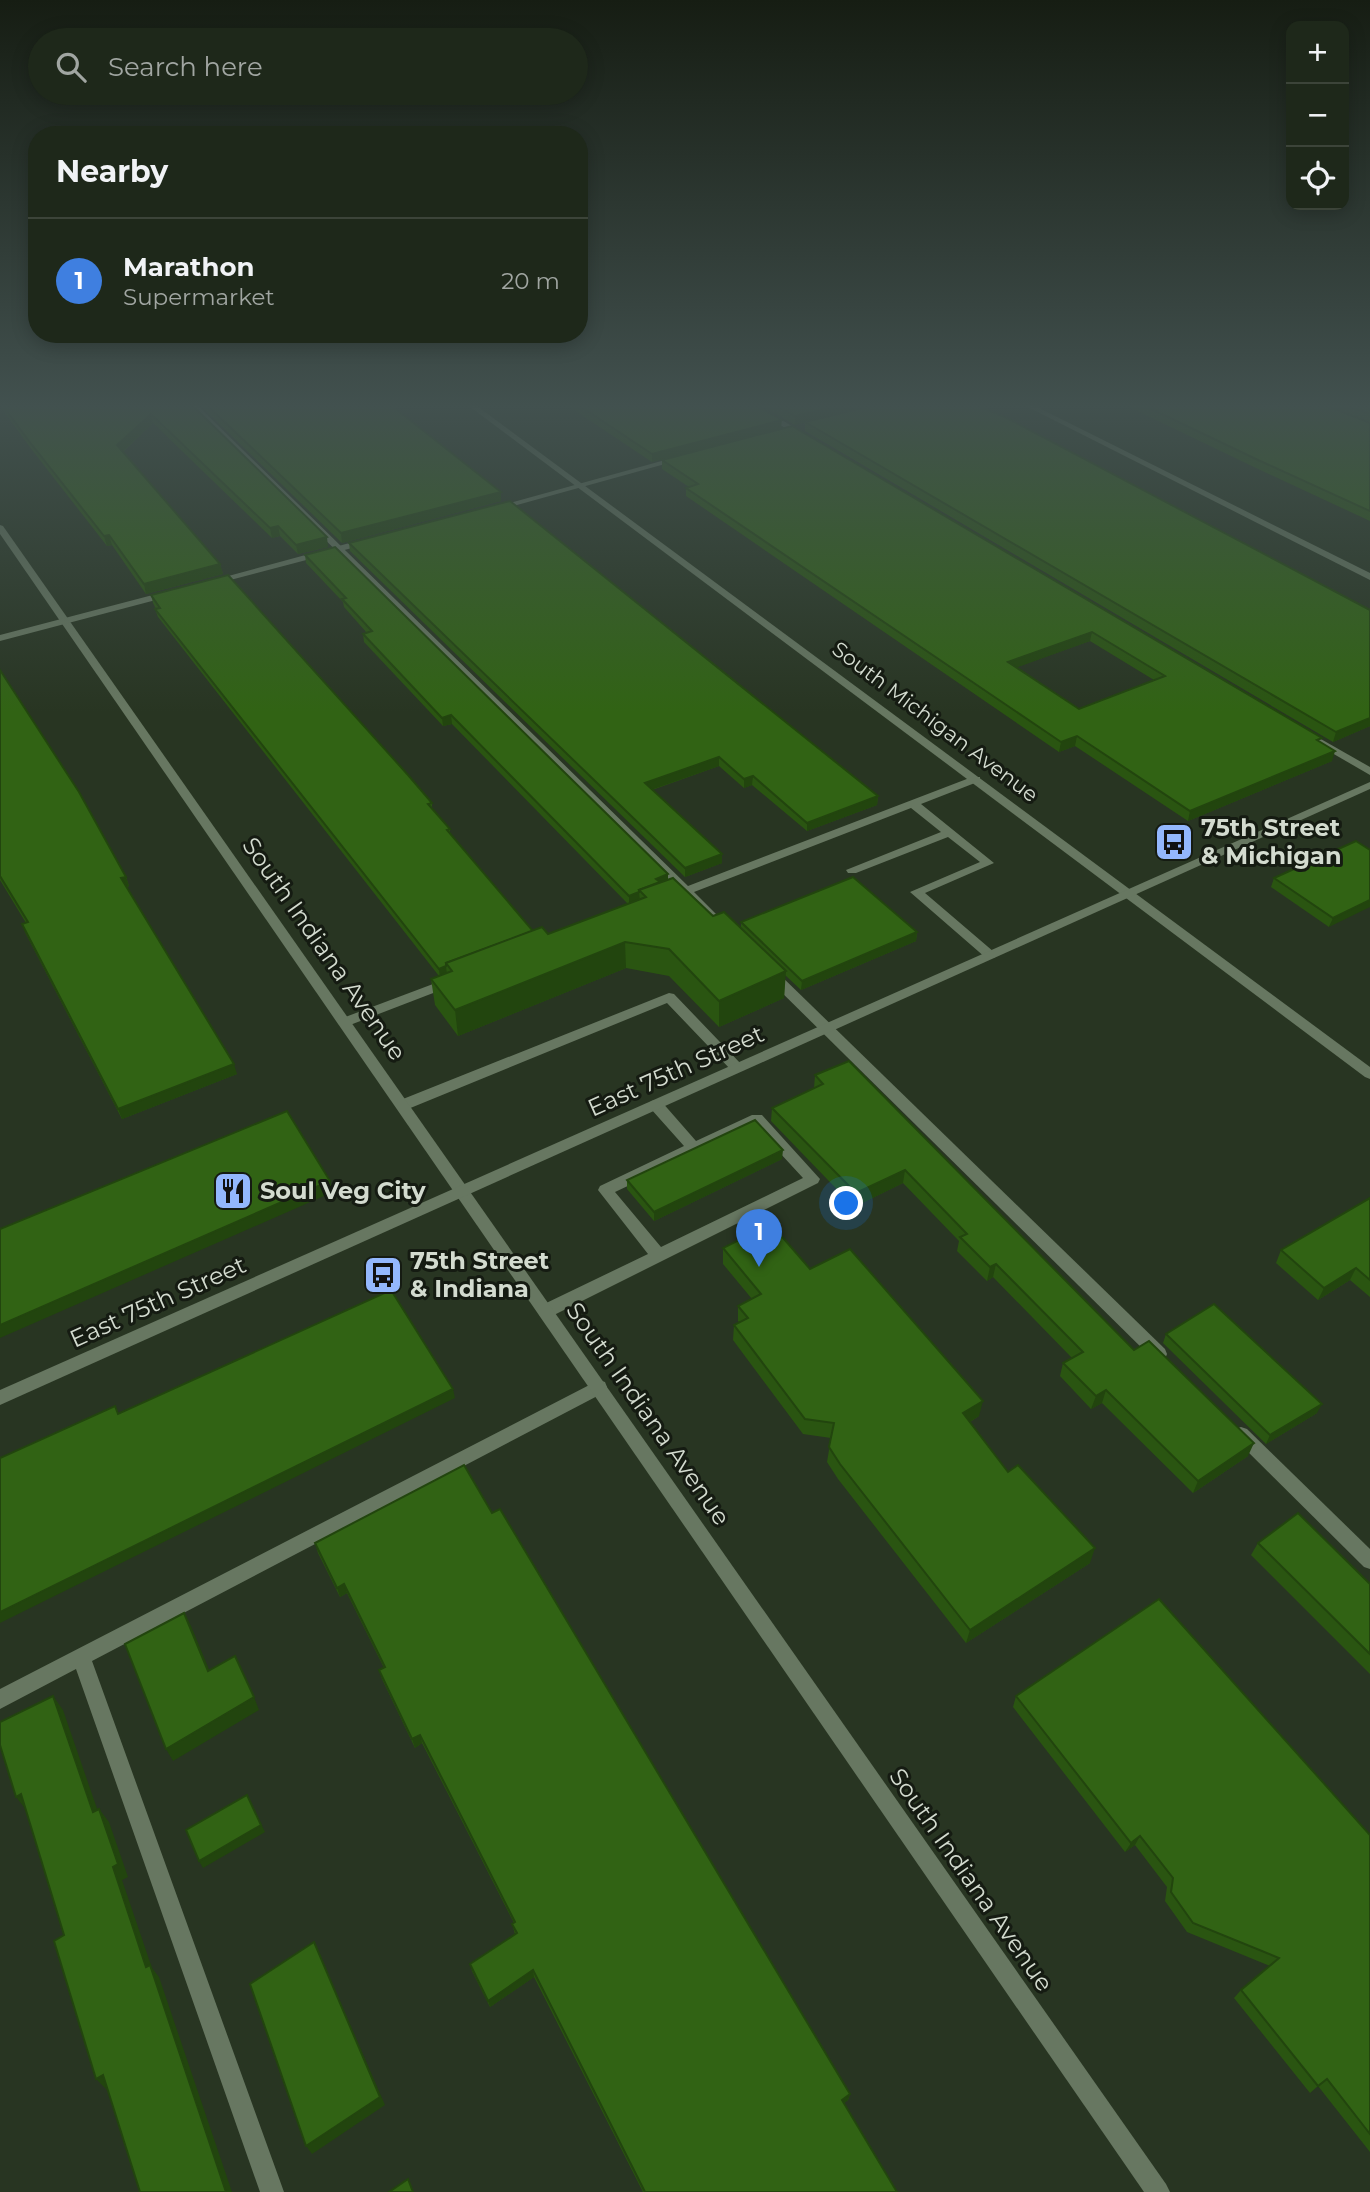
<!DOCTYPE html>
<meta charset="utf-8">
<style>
body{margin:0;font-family:Montserrat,sans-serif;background:#263023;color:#f1f3f6}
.controls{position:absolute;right:21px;top:21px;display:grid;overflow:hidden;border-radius:14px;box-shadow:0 4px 18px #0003}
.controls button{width:63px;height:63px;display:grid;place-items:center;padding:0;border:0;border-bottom:2px solid #3c4439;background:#1e281a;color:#f1f3f6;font:35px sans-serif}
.you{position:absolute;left:847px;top:1204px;width:24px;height:24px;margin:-18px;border:5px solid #fff;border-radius:50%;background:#1a73e8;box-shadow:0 0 0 10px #1a73e833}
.badge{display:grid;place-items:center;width:46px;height:46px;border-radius:50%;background:#d93025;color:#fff;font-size:23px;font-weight:700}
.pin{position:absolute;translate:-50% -58px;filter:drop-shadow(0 2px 4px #0008)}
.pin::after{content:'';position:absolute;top:37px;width:24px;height:21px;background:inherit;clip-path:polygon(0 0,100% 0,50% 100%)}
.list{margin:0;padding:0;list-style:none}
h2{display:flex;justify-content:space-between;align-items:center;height:91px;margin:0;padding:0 28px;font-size:30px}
h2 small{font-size:23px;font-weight:400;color:#a1a6a2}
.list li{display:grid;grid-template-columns:46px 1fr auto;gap:21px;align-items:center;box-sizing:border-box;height:126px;padding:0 28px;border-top:2px solid #3c4439}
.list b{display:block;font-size:26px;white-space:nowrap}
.list p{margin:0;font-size:23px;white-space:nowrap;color:#a1a6a2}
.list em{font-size:23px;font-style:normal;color:#a1a6a2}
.icon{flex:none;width:38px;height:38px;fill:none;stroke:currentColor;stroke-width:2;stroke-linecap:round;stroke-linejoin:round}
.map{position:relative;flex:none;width:1370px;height:2192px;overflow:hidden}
.search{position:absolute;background:#1e281a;box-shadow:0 4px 18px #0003;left:28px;top:28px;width:560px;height:77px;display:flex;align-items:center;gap:18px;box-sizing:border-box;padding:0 24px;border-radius:38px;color:#a1a6a2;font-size:26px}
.panel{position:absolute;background:#1e281a;box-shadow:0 4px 18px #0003;left:28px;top:126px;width:560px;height:217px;border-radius:28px}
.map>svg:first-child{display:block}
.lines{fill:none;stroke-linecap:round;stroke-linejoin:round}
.service{fill:#677761;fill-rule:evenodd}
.minor{fill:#677761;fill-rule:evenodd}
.tertiary{fill:#677761;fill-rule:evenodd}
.wall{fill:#2a5511;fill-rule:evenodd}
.shaded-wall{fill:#22450e}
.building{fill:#316314;stroke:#22450e;stroke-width:2;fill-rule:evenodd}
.labels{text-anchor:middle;stroke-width:6;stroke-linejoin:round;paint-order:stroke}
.far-street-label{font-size:21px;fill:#d3dbcf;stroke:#151b12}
.poi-label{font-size:24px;font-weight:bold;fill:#d3dbcf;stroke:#151b12;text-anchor:start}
.street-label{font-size:24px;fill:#d3dbcf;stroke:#151b12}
</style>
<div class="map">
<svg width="1370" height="2192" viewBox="0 0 1370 2192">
<rect width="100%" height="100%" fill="#283522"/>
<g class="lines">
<g class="service">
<polygon points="190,406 198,406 688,886 972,777 980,777 980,781 921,804 994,863 925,893 994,952 996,955 994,958 986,958 910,892 980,862 948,837 856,873 848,873 846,870 941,832 911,808 694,892 720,918 714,922 710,921 684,896 676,896 674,893 678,889"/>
<polygon points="749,406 758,406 807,435 800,437"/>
<polygon points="1305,730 1370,767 1370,775 1301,735 1300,733"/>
<polygon points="771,970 776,971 1165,1349 1167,1354 1165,1359 1159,1361 1153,1359 766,977 765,974"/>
<polygon points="449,978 454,979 455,982 454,985 350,1025 340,1025 338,1022 340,1019"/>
<polygon points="669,993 674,994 742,1065 744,1068 742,1071 732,1071 667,1003 408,1109 398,1109 396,1105 398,1101"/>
<path d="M656,1100l5,1 35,40 56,-26h10l58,64 -2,4 -266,133 -6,1 -6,-1 -2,-5 2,-5 108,-52 -50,-64 2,-4 84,-40 -33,-37 -2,-4 2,-4zM755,1126l48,52 -142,69 -46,-55z"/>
<polygon points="599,1380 605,1382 607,1387 605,1392 92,1661 284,2192 260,2192 76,1669 0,1709 0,1689"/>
<polygon points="1241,1427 1247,1429 1370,1549 1370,1569 1364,1567 1235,1439 1232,1434 1235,1429"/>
</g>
<g class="minor">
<polygon points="469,406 477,406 1370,1067 1370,1079 1365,1077"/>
<polygon points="1026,406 1035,406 1370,573 1370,580"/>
<polygon points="0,525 3,526 1166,2184 1170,2192 1144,2192 0,534"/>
</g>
<g class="tertiary">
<polygon points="676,457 683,459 499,510 492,508"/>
<polygon points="368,538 371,539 371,543 215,584 210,581"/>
<polygon points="168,591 171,592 171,596 0,641 0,635"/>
<polygon points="1370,782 1370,789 0,1405 0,1390"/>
</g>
</g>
<g class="wall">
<polygon points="0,406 193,406 328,547 298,554 280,536 272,538 153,423 123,452 220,564 223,574 146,594 112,545 107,546 32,450"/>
<polygon points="201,406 392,406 501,501 342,543"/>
<polygon points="568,406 757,406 781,428 652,462"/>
<polygon points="762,406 868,406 795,425"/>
<polygon points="1127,406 1370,406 1370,521 1256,468"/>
<polygon points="805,422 1370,610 1370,726 1333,742 805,431"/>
<path d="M792,426l528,316 12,19 -144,60 -113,-75 -16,6 -373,-256v-8l3,-1 -27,-18v-9zM1090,641l64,39 -75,29 -62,-42z"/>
<polygon points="349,543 878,796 877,805 807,831 752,785 744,788 719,766 652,790 722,854 722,863 685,877 350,551"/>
<polygon points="305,555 668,874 668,879 713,916 741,928 741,922 917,932 916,941 801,990 785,975 784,998 719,1027 669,976 626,968 458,1036 435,1005 431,979 439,976 158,617 155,609 156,609 153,603 151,595 432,803 432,809 450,829 450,833 533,931 548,934 628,904 452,724 443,726 364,642 363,634 367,633 344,607 343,602 306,563"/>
<polygon points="0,670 126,877 129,886 127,887 237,1074 122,1119 26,934 22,924 26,923 0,880"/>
<polygon points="1370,850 1329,927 1271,887 1274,878"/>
<polygon points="815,1075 1134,1350 1248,1456 1193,1493 1102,1403 1091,1409 1060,1376 1063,1363 1072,1358 993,1277 987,1281 957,1251 959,1241 903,1183 854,1207 771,1121 772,1108 814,1088"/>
<polygon points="782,1159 654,1221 627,1189 627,1180"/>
<polygon points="1370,1198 1370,1297 1350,1280 1318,1300 1276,1263 1281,1250"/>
<polygon points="723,1248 810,1269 979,1416 970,1422 1008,1472 1090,1563 966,1643 838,1479 827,1462 831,1438 803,1434 733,1340 734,1325 739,1322 738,1321 738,1306 752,1299 723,1264"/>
<polygon points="1166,1334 1317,1413 1266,1444 1163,1343"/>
<polygon points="492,1513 850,2094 848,2100 844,2103 897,2192 643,2192 534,1977 490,2007 472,1971 470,1964 515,1934 512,1924 514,1923 422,1743 415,1748 382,1679 379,1670 384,1668 347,1593 340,1597 318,1553 315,1543"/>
<polygon points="1258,1543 1370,1584 1370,1674 1251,1555"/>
<polygon points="1016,1696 1370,1835 1370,2152 1318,2086 1310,2093 1234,1998 1241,1990 1270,1966 1187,1932 1165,1901 1167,1887 1135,1845 1125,1852 1013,1707"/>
</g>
<g class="shaded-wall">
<polygon points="838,406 868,406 795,425 795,416"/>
<polygon points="151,414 153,423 120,454 117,445"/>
<polygon points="782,420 781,428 652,462 652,454"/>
<polygon points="501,492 501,501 342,543 341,533"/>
<polygon points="278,526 280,536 272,538 270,528"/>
<polygon points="109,535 112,545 107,546 104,536"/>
<polygon points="327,537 328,547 298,554 296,545"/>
<polygon points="220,564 223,574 146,594 144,584"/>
<polygon points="1092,632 1090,641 1007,671 1008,662"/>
<polygon points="451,715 452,724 443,726 442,718"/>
<polygon points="1370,718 1370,726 1333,742 1336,732"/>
<polygon points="1077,736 1075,746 1059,752 1061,742"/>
<polygon points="1335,751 1332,761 1188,821 1190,811"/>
<polygon points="719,757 719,766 645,792 645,783"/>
<polygon points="753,776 752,785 744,788 744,779"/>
<polygon points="878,796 877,805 807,831 807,823"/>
<polygon points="722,854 722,863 685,877 685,868"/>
<polygon points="668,874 668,883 662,886 656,879"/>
<polygon points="126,877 129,886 124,888 121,878"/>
<polygon points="639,892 640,901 629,905 629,896"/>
<polygon points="1370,900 1370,907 1329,927 1333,918"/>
<polygon points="917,932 916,941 801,990 802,981"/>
<polygon points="625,942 626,968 458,1036 455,1010"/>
<polygon points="446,966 447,975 440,978 439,969"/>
<polygon points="786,971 784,998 719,1027 719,1001"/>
<polygon points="234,1064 237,1074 122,1119 118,1109"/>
<polygon points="783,1150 782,1159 654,1221 654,1212"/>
<polygon points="905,1170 903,1183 854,1207 856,1193"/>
<polygon points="330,1181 333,1192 0,1338 0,1325"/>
<polygon points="996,1264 993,1277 987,1281 990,1267"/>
<polygon points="1356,1268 1350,1280 1318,1300 1324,1288"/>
<polygon points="453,1389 455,1398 0,1623 0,1612"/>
<polygon points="1106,1390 1102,1403 1091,1409 1096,1396"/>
<polygon points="983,1401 979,1416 960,1428 963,1413"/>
<polygon points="1322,1404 1317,1413 1266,1444 1270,1435"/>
<polygon points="1254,1443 1248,1456 1193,1493 1198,1481"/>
<polygon points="1095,1548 1090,1563 966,1643 970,1630"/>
<polygon points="344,1584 347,1593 340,1597 337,1588"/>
<polygon points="184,1613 191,1626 215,1684 208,1671"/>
<polygon points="53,1696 63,1710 103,1826 93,1812"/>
<polygon points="254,1697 259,1710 173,1761 166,1749"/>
<polygon points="420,1735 422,1743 415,1748 412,1739"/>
<polygon points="21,1794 27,1811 16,1797"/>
<polygon points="247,1795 265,1832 203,1868 199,1861"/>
<polygon points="99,1809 109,1822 128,1877 122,1880 152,1968 159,1977 232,2192 226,2192 146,1967 113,1867"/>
<polygon points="1140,1836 1135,1845 1125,1852 1131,1843"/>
<polygon points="314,1942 385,2105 312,2154 306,2146"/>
<polygon points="533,1970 534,1977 490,2007 488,2001"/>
<polygon points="103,2075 113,2085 107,2090 96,2079"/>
<polygon points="850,2094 848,2100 840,2106 842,2100"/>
</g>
<g class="building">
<polygon points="3,406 193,406 327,537 296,545 278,526 270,528 151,414 117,445 220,564 144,584 109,535 104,536 29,441"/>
<polygon points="208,406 392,406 501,492 341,533"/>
<polygon points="580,406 757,406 782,420 652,454"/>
<polygon points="777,406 838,406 795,416"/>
<polygon points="870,406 979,406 1007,418 1370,610 1370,718 1336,732 805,422"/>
<polygon points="1145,406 1328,406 1370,423 1370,511 1258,460"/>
<polygon points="1348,406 1370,406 1370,414"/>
<path d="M792,426l530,312 -5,2 18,11 -145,60 -113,-75 -16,6 -375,-254 12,-4 -36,-24zM1092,632l73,44 -86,33 -71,-47z"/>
<polygon points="510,501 878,796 807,823 753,776 744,779 719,757 645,783 722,854 685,868 349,543"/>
<polygon points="335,547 668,874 656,879 660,882 639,890 639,892 629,896 451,715 442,718 363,634 372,631 342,599 346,598 305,555"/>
<polygon points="228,575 408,775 432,803 428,804 450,829 447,830 533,931 446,963 446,966 439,969 155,609 160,608 151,595"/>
<polygon points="0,670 79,792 126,877 121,878 234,1064 118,1109 22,924 28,922 0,876"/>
<polygon points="1356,841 1370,850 1370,900 1333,918 1274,878"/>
<polygon points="853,877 917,932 802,981 741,922"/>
<polygon points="673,878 713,916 724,912 786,971 719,1001 669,949 625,942 455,1010 431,979 452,971 446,963 542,927 548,934 646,897 639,890"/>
<polygon points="849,1061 1134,1350 1149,1341 1254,1443 1198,1481 1106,1390 1096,1396 1063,1363 1083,1352 996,1264 990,1267 960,1237 967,1234 905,1170 856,1193 772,1108 823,1084 815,1075"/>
<polygon points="287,1111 330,1181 0,1325 0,1229"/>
<polygon points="755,1120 783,1150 654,1212 627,1180"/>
<polygon points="1370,1198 1370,1280 1356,1268 1324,1288 1281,1250"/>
<polygon points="771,1224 810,1269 850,1249 983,1401 963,1413 1008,1472 1018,1465 1095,1548 970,1630 840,1464 829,1447 834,1423 805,1419 734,1325 748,1318 738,1306 761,1294 723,1248"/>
<polygon points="391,1290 453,1389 0,1612 0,1458 115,1406 118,1414"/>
<polygon points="1214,1304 1322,1404 1270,1435 1166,1334"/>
<polygon points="464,1465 492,1513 500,1509 850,2094 842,2100 897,2192 645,2192 533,1970 488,2001 470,1964 517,1933 512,1924 515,1922 420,1735 412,1739 379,1670 385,1667 344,1584 337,1588 315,1543"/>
<polygon points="1298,1513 1370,1584 1370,1654 1258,1543"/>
<polygon points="1159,1599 1370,1835 1370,2134 1327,2079 1318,2086 1241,1990 1279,1958 1193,1923 1171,1892 1173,1878 1140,1836 1131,1843 1016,1696"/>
<polygon points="184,1613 208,1671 235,1656 254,1697 166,1749 125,1644"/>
<polygon points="53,1696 93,1812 99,1809 118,1864 113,1867 146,1967 150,1965 226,2192 140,2192 103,2075 96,2079 54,1941 64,1935 21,1794 16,1797 0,1745 0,1722"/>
<polygon points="247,1795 261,1825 199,1861 186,1830"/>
<polygon points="314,1942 380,2097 306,2146 250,1984"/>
<polygon points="408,2179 413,2192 389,2192"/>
</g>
<linearGradient id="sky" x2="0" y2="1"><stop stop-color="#161d13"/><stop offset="0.57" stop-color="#42514f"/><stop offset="1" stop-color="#42514f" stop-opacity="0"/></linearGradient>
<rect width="1370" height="712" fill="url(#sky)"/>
<defs>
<symbol id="bus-square" viewBox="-11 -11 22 22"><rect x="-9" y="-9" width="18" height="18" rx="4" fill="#93b7fd" stroke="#151b12"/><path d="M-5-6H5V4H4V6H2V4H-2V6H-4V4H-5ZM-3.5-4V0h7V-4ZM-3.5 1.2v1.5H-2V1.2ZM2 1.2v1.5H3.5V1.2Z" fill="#111"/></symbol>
<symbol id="restaurant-square" viewBox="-11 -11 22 22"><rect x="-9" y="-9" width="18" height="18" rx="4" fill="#93b7fd" stroke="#151b12"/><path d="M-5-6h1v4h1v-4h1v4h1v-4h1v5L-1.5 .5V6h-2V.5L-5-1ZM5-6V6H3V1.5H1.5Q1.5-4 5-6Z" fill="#111"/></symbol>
</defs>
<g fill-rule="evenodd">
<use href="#bus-square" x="1152" y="820" width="44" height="44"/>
<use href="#restaurant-square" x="211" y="1169" width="44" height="44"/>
<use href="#bus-square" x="361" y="1253" width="44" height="44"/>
</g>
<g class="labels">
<g class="far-street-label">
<text transform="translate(935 722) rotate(37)" y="7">South Michigan Avenue</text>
</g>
<g class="poi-label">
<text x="1201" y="836">75th Street<tspan x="1201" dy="28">&amp; Michigan</tspan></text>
<text x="260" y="1199">Soul Veg City</text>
<text x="410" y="1269">75th Street<tspan x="410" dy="28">&amp; Indiana</tspan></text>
</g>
<g class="street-label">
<text transform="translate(324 949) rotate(55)" y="8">South Indiana Avenue</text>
<text transform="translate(676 1071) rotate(-24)" y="8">East 75th Street</text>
<text transform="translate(158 1302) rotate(-24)" y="8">East 75th Street</text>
<text transform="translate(648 1414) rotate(55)" y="8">South Indiana Avenue</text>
<text transform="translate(971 1880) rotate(55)" y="8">South Indiana Avenue</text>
</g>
</g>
</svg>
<div class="controls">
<button>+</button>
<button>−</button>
<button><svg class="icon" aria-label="locate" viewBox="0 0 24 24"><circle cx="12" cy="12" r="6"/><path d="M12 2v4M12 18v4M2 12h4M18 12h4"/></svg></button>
</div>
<div class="you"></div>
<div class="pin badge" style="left:759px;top:1267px;background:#3f7fe0">1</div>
<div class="search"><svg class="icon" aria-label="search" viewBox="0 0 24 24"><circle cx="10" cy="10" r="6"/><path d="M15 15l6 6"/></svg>Search here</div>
<section class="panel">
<h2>Nearby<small></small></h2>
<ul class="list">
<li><span class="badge" style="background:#3f7fe0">1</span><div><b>Marathon</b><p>Supermarket</p></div><em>20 m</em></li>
</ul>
</section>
</div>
